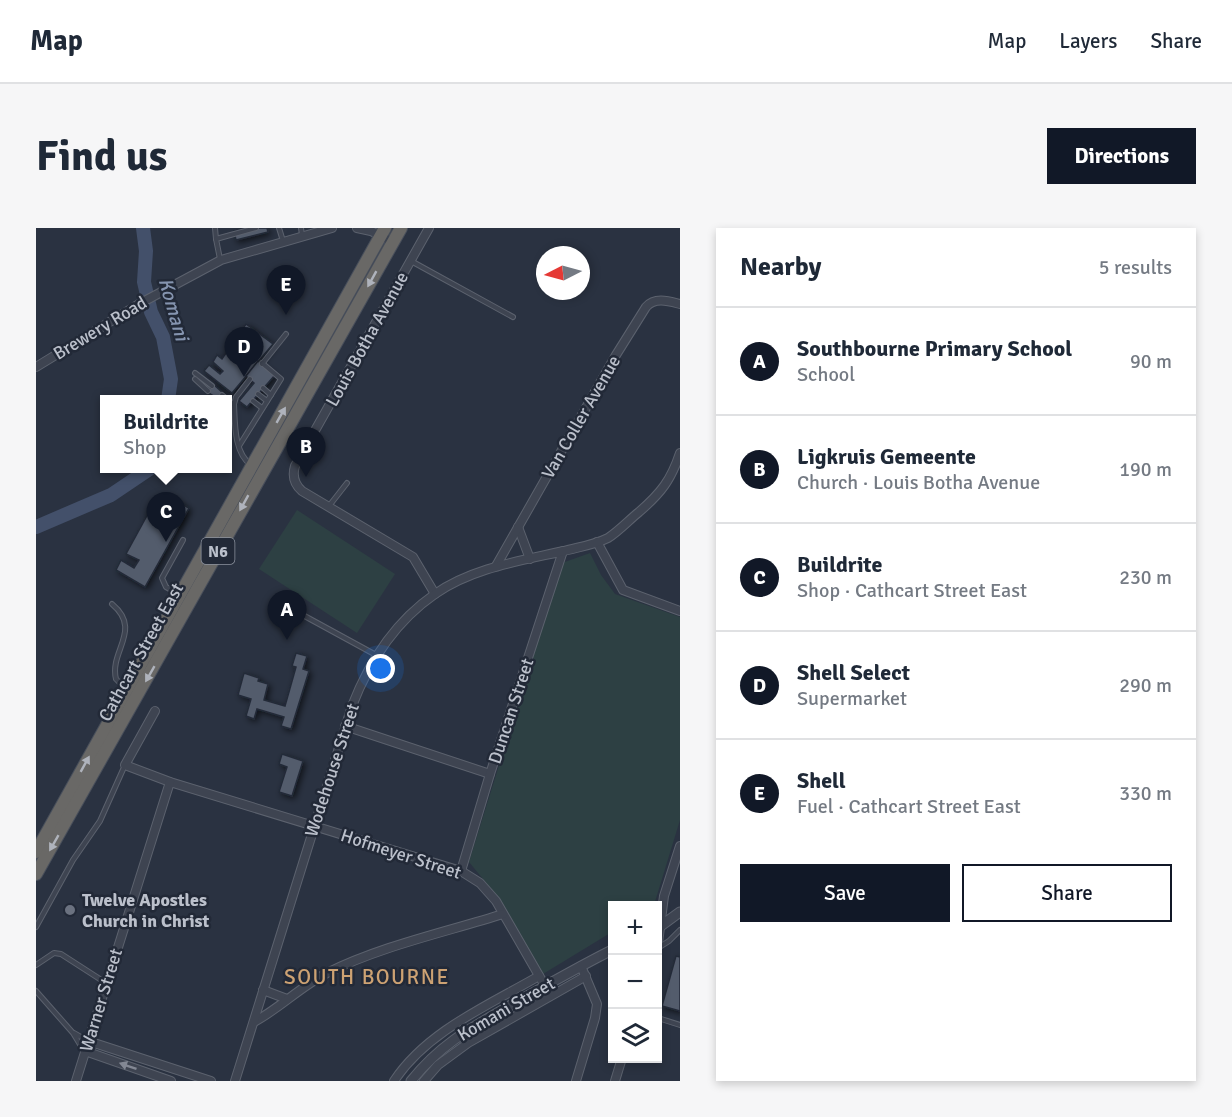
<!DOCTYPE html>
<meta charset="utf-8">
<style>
body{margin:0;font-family:Signika,sans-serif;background:#f6f6f7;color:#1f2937}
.controls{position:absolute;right:18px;bottom:18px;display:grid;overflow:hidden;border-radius:0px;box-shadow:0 3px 9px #0003}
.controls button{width:54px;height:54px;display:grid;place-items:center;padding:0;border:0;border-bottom:2px solid #e0e1e3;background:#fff;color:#1f2937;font:30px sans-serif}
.compass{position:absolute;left:500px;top:18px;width:54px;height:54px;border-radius:50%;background:#fff;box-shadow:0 3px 9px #0003;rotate:264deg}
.you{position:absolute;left:345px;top:441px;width:21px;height:21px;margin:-15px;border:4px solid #fff;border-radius:50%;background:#1a73e8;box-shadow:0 0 0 9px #1a73e833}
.badge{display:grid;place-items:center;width:39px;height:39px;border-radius:50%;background:#111827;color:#fff;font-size:20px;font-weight:700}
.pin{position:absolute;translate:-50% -50px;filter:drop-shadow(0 2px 3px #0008)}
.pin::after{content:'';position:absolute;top:32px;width:21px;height:18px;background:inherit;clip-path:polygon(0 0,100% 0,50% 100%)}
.popup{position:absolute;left:64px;top:167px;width:132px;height:78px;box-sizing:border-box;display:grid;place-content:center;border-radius:0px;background:#fff;filter:drop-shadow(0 2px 4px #0005);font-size:20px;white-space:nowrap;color:#747a83}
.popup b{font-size:22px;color:#1f2937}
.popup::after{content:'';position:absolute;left:50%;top:100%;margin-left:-12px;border:12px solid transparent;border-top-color:#fff}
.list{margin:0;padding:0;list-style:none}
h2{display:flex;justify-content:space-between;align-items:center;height:78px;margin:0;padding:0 24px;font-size:26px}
h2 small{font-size:20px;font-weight:400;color:#747a83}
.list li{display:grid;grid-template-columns:39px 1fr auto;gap:18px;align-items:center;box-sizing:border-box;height:108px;padding:0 24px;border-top:2px solid #e0e1e3}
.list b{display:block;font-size:22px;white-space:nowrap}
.list p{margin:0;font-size:20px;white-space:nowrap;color:#747a83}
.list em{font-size:20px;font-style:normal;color:#747a83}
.actions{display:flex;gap:12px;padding:18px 24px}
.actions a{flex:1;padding:14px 0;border:2px solid #111827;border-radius:0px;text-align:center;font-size:21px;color:#111827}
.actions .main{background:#111827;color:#fff}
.icon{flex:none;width:33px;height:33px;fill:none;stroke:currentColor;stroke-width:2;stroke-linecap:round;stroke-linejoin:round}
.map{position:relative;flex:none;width:644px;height:853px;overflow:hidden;border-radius:0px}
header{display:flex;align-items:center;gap:36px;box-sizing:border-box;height:84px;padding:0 30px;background:#fff;border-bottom:2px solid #e0e1e3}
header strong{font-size:28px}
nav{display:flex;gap:33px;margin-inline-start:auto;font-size:21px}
.intro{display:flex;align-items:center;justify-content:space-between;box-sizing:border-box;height:144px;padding:0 36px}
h1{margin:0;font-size:42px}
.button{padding:15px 27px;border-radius:0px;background:#111827;color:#fff;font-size:21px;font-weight:700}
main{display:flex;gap:36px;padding:0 36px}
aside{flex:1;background:#fff;border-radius:0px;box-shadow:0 3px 9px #0003}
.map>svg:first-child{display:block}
.green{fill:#2d4043}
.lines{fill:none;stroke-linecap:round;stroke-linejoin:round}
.river{stroke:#43506a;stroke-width:14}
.building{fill:#535b6c;stroke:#242b38;stroke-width:1.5;filter:url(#shadow)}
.service-casing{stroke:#5c626e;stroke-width:6}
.minor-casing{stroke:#5c626e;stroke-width:10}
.tertiary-casing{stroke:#5c626e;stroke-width:11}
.trunk-casing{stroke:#484f5b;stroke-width:14}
.service{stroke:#3e4451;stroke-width:4}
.minor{stroke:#3e4451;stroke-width:8}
.tertiary{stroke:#3e4451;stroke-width:9}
.trunk{stroke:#696866;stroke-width:12}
.oneway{fill:#afb3bc}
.oneway2{fill:#838894}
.worship-dot{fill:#6b7280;stroke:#222937;stroke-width:2}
.labels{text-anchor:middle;stroke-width:5;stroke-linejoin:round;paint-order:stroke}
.shield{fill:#222937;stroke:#8d939f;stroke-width:1.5}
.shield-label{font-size:16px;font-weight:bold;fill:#bbc0cb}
.street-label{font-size:18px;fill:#bbc0cb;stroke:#222937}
.poi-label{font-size:18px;font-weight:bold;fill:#bbc0cb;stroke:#222937;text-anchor:start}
.water-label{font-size:20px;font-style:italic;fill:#8594af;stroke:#222937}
.quarter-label{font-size:21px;letter-spacing:1.5px;fill:#cda273;stroke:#222937}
</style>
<header>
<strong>Map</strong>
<nav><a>Map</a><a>Layers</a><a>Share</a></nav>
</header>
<div class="intro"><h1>Find us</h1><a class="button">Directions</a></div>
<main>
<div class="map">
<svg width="644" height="853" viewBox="0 0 644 853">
<defs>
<filter id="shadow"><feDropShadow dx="2.5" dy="2.5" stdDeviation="3" flood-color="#0009"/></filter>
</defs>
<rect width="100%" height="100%" fill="#2a3241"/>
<g class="green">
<polygon points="261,282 359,346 321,405 223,341"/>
<polygon points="554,325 565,347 579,366 644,389 644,592 618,677 576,678 576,704 507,746 461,668 433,634 526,335"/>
</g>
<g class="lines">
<g class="river">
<polyline points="107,0 110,23 108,54 115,84 127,109 135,151 132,172"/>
<polyline points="0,299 75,267 115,240"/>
</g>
</g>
<g class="building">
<polygon points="209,0 231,0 232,4 200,12 198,3"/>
<polygon points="210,96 237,116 196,165 168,143 173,137 184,146 187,143 177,134 181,127 186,131"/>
<polygon points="222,133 239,147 211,179 203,173 218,155 210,148"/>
<polygon points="177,156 187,165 182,171 171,164"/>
<polygon points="131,268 153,280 109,359 80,342 85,332 98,340 103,332 90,326 119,273"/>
<polygon points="260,425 271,428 267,441 273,443 255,501 245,498 248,489 221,481 218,491 210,488 215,471 202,467 208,445 223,450 222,453 232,456 228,472 249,478 260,439 256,438"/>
<polygon points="246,526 267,533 256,568 243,564 251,539 243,536"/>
<polygon points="640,728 644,729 644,783 626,778"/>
</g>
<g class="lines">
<defs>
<g id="service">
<polyline points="179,0 180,11"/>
<polyline points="243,0 247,13"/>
<polyline points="265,0 266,7"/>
<polyline points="184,31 180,11 220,0"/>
<polyline points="375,33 477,89"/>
<polyline points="226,136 250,106"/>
<polyline points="159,145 176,158"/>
<polyline points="159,151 172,163"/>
<path d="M214,151l-14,18 -2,7c1,20 0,49 17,61"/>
<polyline points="227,160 235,167"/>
<polyline points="222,166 231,173"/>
<polyline points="186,167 197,176"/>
<polyline points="182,171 182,172"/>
<polyline points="217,173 226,180"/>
<polyline points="203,218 245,151 226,135"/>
<polyline points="293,278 311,255"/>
<polyline points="141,365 130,359 126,350 147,312"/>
<path d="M76,376c31,26 -3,47 4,75l8,8"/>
<polyline points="236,383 263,385 340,427"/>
<polyline points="253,398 253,389 262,385"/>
<polyline points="0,699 37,632 64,593 89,537"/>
<polyline points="622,720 633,713 644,702"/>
<polyline points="0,737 18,725 25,726 70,755"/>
<polyline points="0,763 37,805 48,823"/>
<polyline points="622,790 644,797"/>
<polyline points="38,805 52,813"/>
</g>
<g id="minor">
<polyline points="321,0 335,3 357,14"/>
<path d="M393,0l-134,238c-3,10 -1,18 7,25l111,66 22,37"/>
<polyline points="0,139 103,76 185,32 296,0"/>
<polyline points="482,299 494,331"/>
<polyline points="561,314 587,362 644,383"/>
<path d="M460,338l120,-211 30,-48c9,-10 22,-6 34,-3"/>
<polyline points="119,483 89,537 134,554 425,643 444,655 460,673 509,758"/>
<polyline points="309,498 454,546"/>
<polyline points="425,643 454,546 527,323"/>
<polyline points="622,715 628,668 644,618"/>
<polyline points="227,762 251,771"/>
<path d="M218,794c26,-14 46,-35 73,-49 54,-27 119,-41 176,-59"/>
<polyline points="52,813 175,853"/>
<polyline points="49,823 135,853"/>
<polyline points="40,853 134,554"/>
<path d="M199,853l117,-375c17,-44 44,-85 83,-112 37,-26 85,-33 129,-43 15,-4 30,-6 44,-13 11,-7 21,-18 31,-26 22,-19 32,-32 41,-59"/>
<path d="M358,853c33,-50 95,-76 145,-105"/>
<polyline points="388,853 402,837 432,815 550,748"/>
<polyline points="540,853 559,790 561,776 545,738"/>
<polyline points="579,853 586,830"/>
</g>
<g id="tertiary">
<polyline points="622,700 644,684"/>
<path d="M375,853c32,-40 64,-55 107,-80 31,-17 62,-35 94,-51"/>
</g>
<g id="trunk">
<polyline points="0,624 349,0"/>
<polyline points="0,646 365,0"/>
</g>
</defs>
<use href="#service" class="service-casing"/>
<use href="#minor" class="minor-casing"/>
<use href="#tertiary" class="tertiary-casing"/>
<use href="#trunk" class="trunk-casing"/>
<use href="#service" class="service"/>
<use href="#minor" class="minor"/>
<use href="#tertiary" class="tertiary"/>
<use href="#trunk" class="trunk"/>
</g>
<defs><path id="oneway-solid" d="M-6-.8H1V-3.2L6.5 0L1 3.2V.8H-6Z" transform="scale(1.5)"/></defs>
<g class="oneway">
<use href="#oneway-solid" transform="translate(336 51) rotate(119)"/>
<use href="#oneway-solid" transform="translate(245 187) rotate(-60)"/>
<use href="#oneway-solid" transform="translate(208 275) rotate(119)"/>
<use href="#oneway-solid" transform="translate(114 446) rotate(120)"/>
<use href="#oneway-solid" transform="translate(49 536) rotate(-61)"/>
<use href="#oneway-solid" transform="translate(18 615) rotate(120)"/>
</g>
<use class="oneway2" href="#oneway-solid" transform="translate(92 838) rotate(-161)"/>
<circle class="worship-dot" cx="34" cy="682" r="6"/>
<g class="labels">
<rect class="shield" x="165.5" y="310" width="33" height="26" rx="4.5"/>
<g class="shield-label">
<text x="182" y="329">N6</text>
</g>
<g class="street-label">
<text transform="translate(64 100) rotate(-31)" y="6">Brewery Road</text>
<text transform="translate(331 111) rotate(-61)" y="6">Louis Botha Avenue</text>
<text transform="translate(545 189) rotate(-60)" y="6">Van Coller Avenue</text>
<text transform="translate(105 424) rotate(-61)" y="6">Cathcart Street East</text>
<text transform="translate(475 483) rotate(-72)" y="6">Duncan Street</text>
<text transform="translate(296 542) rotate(-72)" y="6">Wodehouse Street</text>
<text transform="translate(365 626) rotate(18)" y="6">Hofmeyer Street</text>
<text transform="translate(65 772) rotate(-73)" y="6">Warner Street</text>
<text transform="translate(470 781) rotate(-30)" y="6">Komani Street</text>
</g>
<g class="poi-label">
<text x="46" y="678">Twelve Apostles<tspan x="46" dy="21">Church in Christ</tspan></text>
</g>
<g class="water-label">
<text transform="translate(138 81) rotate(74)" y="7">Komani</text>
</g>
<g class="quarter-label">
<text x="331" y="756">SOUTH BOURNE</text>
</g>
</g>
</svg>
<div class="controls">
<button>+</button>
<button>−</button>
<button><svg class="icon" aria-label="layers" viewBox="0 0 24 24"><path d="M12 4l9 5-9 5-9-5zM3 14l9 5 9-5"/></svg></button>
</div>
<svg class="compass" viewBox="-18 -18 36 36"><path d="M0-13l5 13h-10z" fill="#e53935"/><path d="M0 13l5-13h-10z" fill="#747a83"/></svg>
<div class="you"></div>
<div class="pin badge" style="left:251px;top:412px">A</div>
<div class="pin badge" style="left:270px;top:249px">B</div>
<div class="pin badge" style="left:130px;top:314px">C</div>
<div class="popup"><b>Buildrite</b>Shop</div>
<div class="pin badge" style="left:208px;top:149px">D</div>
<div class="pin badge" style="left:250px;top:87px">E</div>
</div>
<aside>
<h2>Nearby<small>5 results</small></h2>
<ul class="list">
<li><span class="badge">A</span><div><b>Southbourne Primary School</b><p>School</p></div><em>90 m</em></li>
<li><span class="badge">B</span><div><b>Ligkruis Gemeente</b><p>Church · Louis Botha Avenue</p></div><em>190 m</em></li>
<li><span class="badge">C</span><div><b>Buildrite</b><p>Shop · Cathcart Street East</p></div><em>230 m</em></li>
<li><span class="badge">D</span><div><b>Shell Select</b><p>Supermarket</p></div><em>290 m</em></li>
<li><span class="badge">E</span><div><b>Shell</b><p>Fuel · Cathcart Street East</p></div><em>330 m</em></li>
</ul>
<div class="actions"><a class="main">Save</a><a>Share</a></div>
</aside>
</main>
